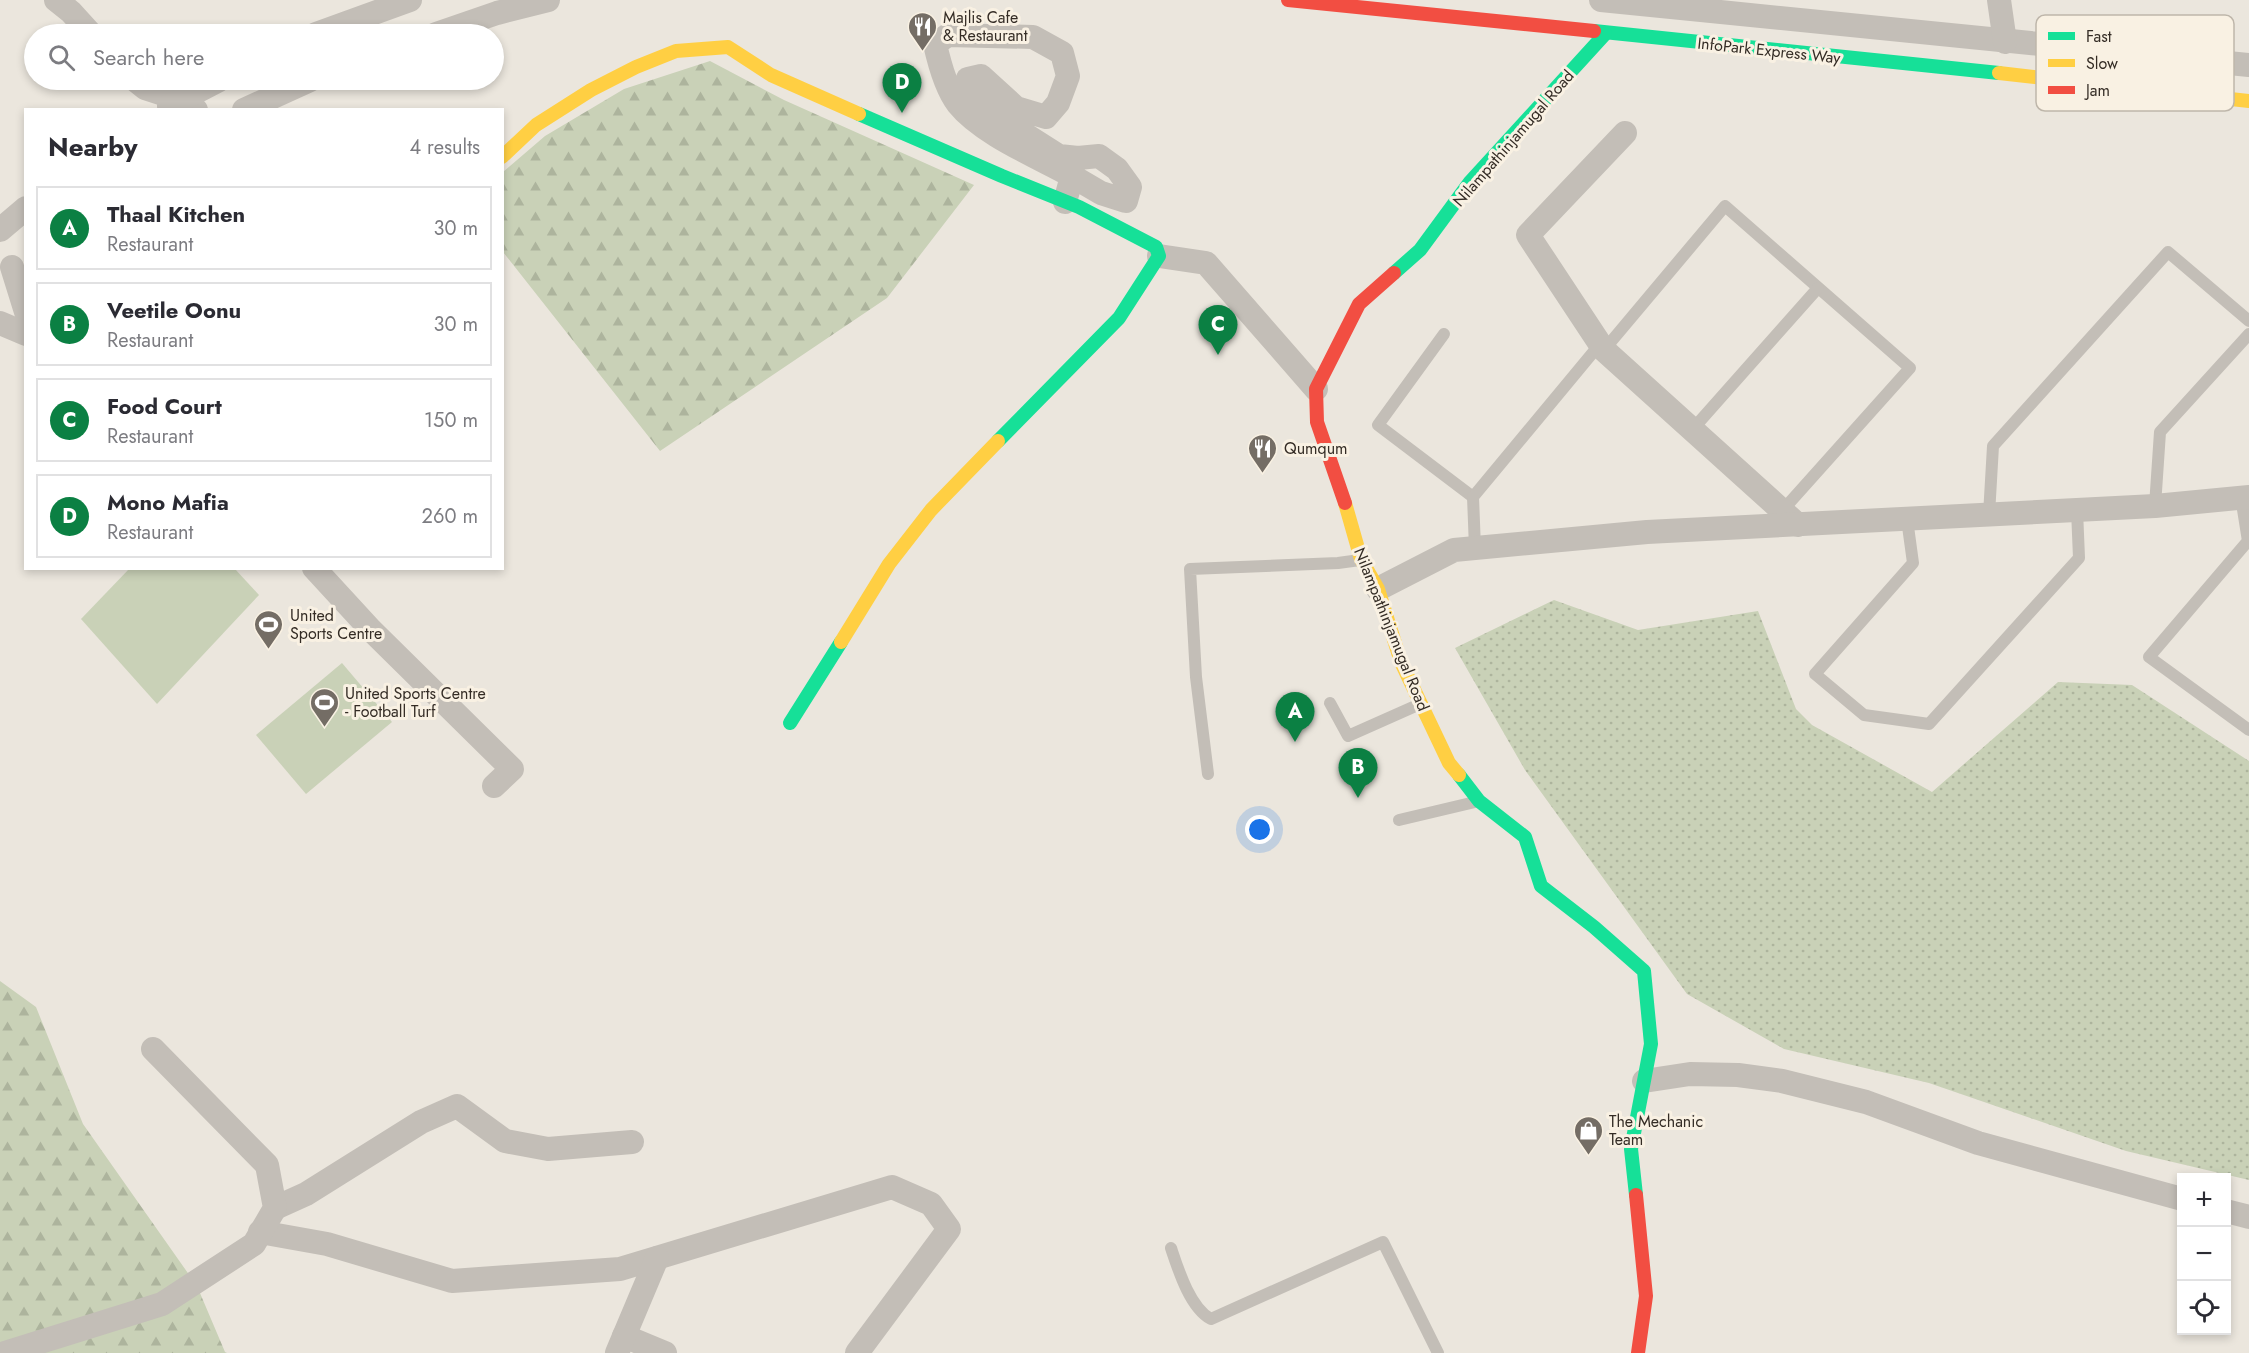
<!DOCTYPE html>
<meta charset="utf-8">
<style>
body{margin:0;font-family:Jost,sans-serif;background:#f7f7f7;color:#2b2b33}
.controls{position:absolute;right:18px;bottom:18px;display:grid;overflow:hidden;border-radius:0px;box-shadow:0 3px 9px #0003}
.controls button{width:54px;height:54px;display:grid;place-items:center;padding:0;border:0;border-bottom:2px solid #e1e1e2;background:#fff;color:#2b2b33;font:30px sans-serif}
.you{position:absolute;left:1260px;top:830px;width:21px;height:21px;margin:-15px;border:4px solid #fff;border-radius:50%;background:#1a73e8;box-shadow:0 0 0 9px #1a73e833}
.badge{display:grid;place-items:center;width:39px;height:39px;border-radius:50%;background:#0b8043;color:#fff;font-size:20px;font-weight:700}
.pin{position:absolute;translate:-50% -50px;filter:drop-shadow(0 2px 3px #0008)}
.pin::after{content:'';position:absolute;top:32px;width:21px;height:18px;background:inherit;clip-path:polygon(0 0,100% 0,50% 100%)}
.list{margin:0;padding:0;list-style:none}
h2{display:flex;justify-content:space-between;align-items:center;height:78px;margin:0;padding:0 24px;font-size:26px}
h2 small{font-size:20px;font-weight:400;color:#7c7c81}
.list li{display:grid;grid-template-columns:39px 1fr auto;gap:18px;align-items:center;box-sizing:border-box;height:84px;margin:0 12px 12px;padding:0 12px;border:2px solid #e1e1e2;border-radius:0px}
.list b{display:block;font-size:22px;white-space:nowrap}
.list p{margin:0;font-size:20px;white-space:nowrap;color:#7c7c81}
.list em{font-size:20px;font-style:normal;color:#7c7c81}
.icon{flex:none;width:33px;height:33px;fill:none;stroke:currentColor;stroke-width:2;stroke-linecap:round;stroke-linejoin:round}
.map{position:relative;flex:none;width:2249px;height:1353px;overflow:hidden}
.search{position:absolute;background:#fff;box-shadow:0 3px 9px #0003;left:24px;top:24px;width:480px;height:66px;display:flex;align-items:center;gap:15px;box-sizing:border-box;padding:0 21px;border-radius:33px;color:#7c7c81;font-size:22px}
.panel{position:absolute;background:#fff;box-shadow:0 3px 9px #0003;left:24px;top:108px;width:480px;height:462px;border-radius:0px}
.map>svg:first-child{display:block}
.grass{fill:url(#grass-dots)}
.forest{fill:url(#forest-firs)}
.pitch{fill:#c9d1b7}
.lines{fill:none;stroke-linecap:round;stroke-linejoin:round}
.lane{stroke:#c3beb7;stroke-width:12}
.street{stroke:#c3beb7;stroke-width:24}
.fast{stroke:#16e098;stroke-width:14}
.slow{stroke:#ffcf43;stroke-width:14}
.jam{stroke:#f24e42;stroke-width:14}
.labels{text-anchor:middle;stroke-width:6;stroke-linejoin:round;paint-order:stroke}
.poi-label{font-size:16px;fill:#342c25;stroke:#f9f1e3;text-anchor:start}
.street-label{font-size:16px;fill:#342c25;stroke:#f9f1e3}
.key{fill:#f9f1e3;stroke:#beb6aa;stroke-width:1.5}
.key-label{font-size:16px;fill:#342c25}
</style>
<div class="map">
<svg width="2249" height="1353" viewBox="0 0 2249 1353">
<defs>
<pattern id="grass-dots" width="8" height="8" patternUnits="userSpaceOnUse" patternTransform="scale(1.5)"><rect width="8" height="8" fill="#c9d1b7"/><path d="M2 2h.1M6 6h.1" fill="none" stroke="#adb49d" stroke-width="1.8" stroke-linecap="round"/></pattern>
<pattern id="forest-firs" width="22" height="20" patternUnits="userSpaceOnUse" patternTransform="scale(1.5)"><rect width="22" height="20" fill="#c9d1b7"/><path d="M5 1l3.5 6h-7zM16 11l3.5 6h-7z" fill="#adb49d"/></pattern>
</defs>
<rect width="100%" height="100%" fill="#ebe6dd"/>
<polygon class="grass" points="1554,600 1638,630 1758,611 1796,709 1812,725 1932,792 2058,682 2132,685 2249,761 2249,1180 2126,1151 1929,1083 1784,1049 1687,994 1525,770 1455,648"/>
<g class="forest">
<polygon points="710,61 784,100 974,185 887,298 660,451 503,252 503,172 545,136 624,89"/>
<polygon points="0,981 36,1007 83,1124 197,1286 225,1352 227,1353 0,1353"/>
</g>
<g class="pitch">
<polygon points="129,569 235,569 259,595 157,704 81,619"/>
<polygon points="342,663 392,722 306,794 256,735"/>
</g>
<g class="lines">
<g class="lane">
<polyline points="1444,334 1378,425 1473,497"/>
<polyline points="1604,350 1725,206 1910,368 1782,511"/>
<polyline points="1692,430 1818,288"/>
<polyline points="2241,497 2248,541 2149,657 2249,730"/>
<polyline points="2155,506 2160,432 2249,334"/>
<polyline points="1989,515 1993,446 2168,252 2249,321"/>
<polyline points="1907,519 1913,563 1815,674 1864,715 1929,724 2079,558 2077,510"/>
<polyline points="1475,548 1473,497 1600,344"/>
<polyline points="1330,703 1348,736 1420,704"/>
<polyline points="1208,774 1196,677 1190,569 1338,563 1360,560"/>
<polyline points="1399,820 1475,802"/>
<path d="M1171,1248c7,21 19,60 40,71l172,-77 55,111"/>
</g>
<g class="street">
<polyline points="56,0 71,12 91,34"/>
<polyline points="1601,0 2249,65"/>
<polyline points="1999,0 2005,42"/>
<polyline points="316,34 410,0"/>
<polyline points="436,34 497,13 548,0"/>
<polyline points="135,80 145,88 179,99 196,110"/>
<polyline points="169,106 219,80"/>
<polyline points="244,110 310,80"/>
<polyline points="1625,133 1528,235 1604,350 1798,525"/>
<path d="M1065,202l7,-26c-34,-19 -90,-42 -114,-72 -11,-14 -19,-42 -23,-60l13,-9 85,2 29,16 6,23 -10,27 -12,14 -30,-9 -35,-32 -13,3 -2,15 30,25 30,16 33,21 19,2 21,-2 18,13 13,18 -4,14 -25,-8 -29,-17"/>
<polyline points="0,230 26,208"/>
<polyline points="1159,256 1206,263 1316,389"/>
<polyline points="12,267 26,312"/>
<polyline points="0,323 26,334"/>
<polyline points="314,568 371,630 512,769 494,786"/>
<polyline points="1378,589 1454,550 1647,532 2155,506 2249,497"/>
<polyline points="1644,1081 1690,1074 1738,1075 1782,1081 1866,1102 1978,1143 2182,1199"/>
<polyline points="275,1208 306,1194 421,1122 457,1106 505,1141 548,1149 632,1142"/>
<polyline points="2226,1211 2249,1217"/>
<polyline points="260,1232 327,1244 452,1281 620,1269 892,1187 931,1204 949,1229 857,1353"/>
<polyline points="624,1336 665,1353"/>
<polyline points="5,1353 162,1304 254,1244 275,1208 267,1165 153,1049"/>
<polyline points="617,1353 657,1258"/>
</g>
<g class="fast">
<polyline points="1594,31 1999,73"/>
<polyline points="859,114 1002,176 1079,207 1156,247 1159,256 1119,318 998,441"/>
<polyline points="1394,273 1420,250 1470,182 1605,34"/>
<polyline points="790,723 841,642"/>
<polyline points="1459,775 1479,801 1525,837 1541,886 1594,927 1644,971 1651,1044 1631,1149 1636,1195"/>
</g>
<g class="slow">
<polyline points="1999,73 2249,101"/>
<polyline points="502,157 536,125 591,90 636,67 676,51 728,47 771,75 859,114"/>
<polyline points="1345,503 1361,559 1378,589 1401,662 1449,763 1459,775"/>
<polyline points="841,642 889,564 931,510 998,441"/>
</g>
<g class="jam">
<polyline points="1288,0 1594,31"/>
<polyline points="1345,503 1317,422 1316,389 1359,304 1394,273"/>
<polyline points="1636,1195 1646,1296 1638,1353"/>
</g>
</g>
<defs>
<symbol id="restaurant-pin" viewBox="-11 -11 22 30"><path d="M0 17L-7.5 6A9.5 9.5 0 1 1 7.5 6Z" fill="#746d65" stroke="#f9f1e3"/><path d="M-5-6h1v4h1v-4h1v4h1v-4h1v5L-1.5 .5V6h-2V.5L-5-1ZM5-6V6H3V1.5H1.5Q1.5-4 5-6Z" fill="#fff"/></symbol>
<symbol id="stadium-pin" viewBox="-11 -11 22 30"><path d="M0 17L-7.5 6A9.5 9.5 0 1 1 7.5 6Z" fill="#746d65" stroke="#f9f1e3"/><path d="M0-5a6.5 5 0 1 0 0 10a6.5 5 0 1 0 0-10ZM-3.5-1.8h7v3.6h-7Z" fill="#fff"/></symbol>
<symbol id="shop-pin" viewBox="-11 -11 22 30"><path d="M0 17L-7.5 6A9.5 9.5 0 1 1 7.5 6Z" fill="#746d65" stroke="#f9f1e3"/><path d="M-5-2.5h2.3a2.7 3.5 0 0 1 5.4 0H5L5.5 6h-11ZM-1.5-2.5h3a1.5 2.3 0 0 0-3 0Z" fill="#fff"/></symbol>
</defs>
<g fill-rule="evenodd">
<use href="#restaurant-pin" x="906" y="10" width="33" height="45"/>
<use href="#restaurant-pin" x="1246" y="432" width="33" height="45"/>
<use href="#stadium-pin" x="252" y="608" width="33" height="45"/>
<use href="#stadium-pin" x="308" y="686" width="33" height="45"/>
<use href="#shop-pin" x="1572" y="1114" width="33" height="45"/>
</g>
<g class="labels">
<g class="poi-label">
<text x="943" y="23">Majlis Cafe<tspan x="943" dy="18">&amp; Restaurant</tspan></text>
<text x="1284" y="454">Qumqum</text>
<text x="290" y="621">United<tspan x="290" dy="18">Sports Centre</tspan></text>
<text x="345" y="699">United Sports Centre<tspan x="345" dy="18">- Football Turf</tspan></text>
<text x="1609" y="1127">The Mechanic<tspan x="1609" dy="18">Team</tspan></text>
</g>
<g class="street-label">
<text transform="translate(1769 50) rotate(6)" y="6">InfoPark Express Way</text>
<text transform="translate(1513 138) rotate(-49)" y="6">Nilampathinjamugal Road</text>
<text transform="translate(1392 629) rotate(68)" y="6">Nilampathinjamugal Road</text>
</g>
</g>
<rect x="2036" y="15" width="198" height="96" rx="9" class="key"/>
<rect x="2048" y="32" width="27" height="8" fill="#16e098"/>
<rect x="2048" y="59" width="27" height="8" fill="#ffcf43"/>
<rect x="2048" y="86" width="27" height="8" fill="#f24e42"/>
<g class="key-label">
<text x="2086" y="42">Fast</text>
<text x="2086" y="69">Slow</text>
<text x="2086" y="96">Jam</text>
</g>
</svg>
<div class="controls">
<button>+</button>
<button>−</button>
<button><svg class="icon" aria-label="locate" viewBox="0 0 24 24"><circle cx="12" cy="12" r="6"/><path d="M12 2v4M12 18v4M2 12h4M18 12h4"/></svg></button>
</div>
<div class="you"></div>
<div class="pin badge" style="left:1295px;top:742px">A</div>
<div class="pin badge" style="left:1358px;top:798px">B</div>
<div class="pin badge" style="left:1218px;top:355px">C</div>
<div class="pin badge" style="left:902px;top:113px">D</div>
<div class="search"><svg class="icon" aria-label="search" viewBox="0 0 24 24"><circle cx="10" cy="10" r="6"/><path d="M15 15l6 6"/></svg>Search here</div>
<section class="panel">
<h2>Nearby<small>4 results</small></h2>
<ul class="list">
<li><span class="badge">A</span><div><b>Thaal Kitchen</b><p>Restaurant</p></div><em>30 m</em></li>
<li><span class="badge">B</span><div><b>Veetile Oonu</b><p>Restaurant</p></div><em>30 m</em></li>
<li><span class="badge">C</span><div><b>Food Court</b><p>Restaurant</p></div><em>150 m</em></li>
<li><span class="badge">D</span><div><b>Mono Mafia</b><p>Restaurant</p></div><em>260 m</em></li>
</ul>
</section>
</div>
